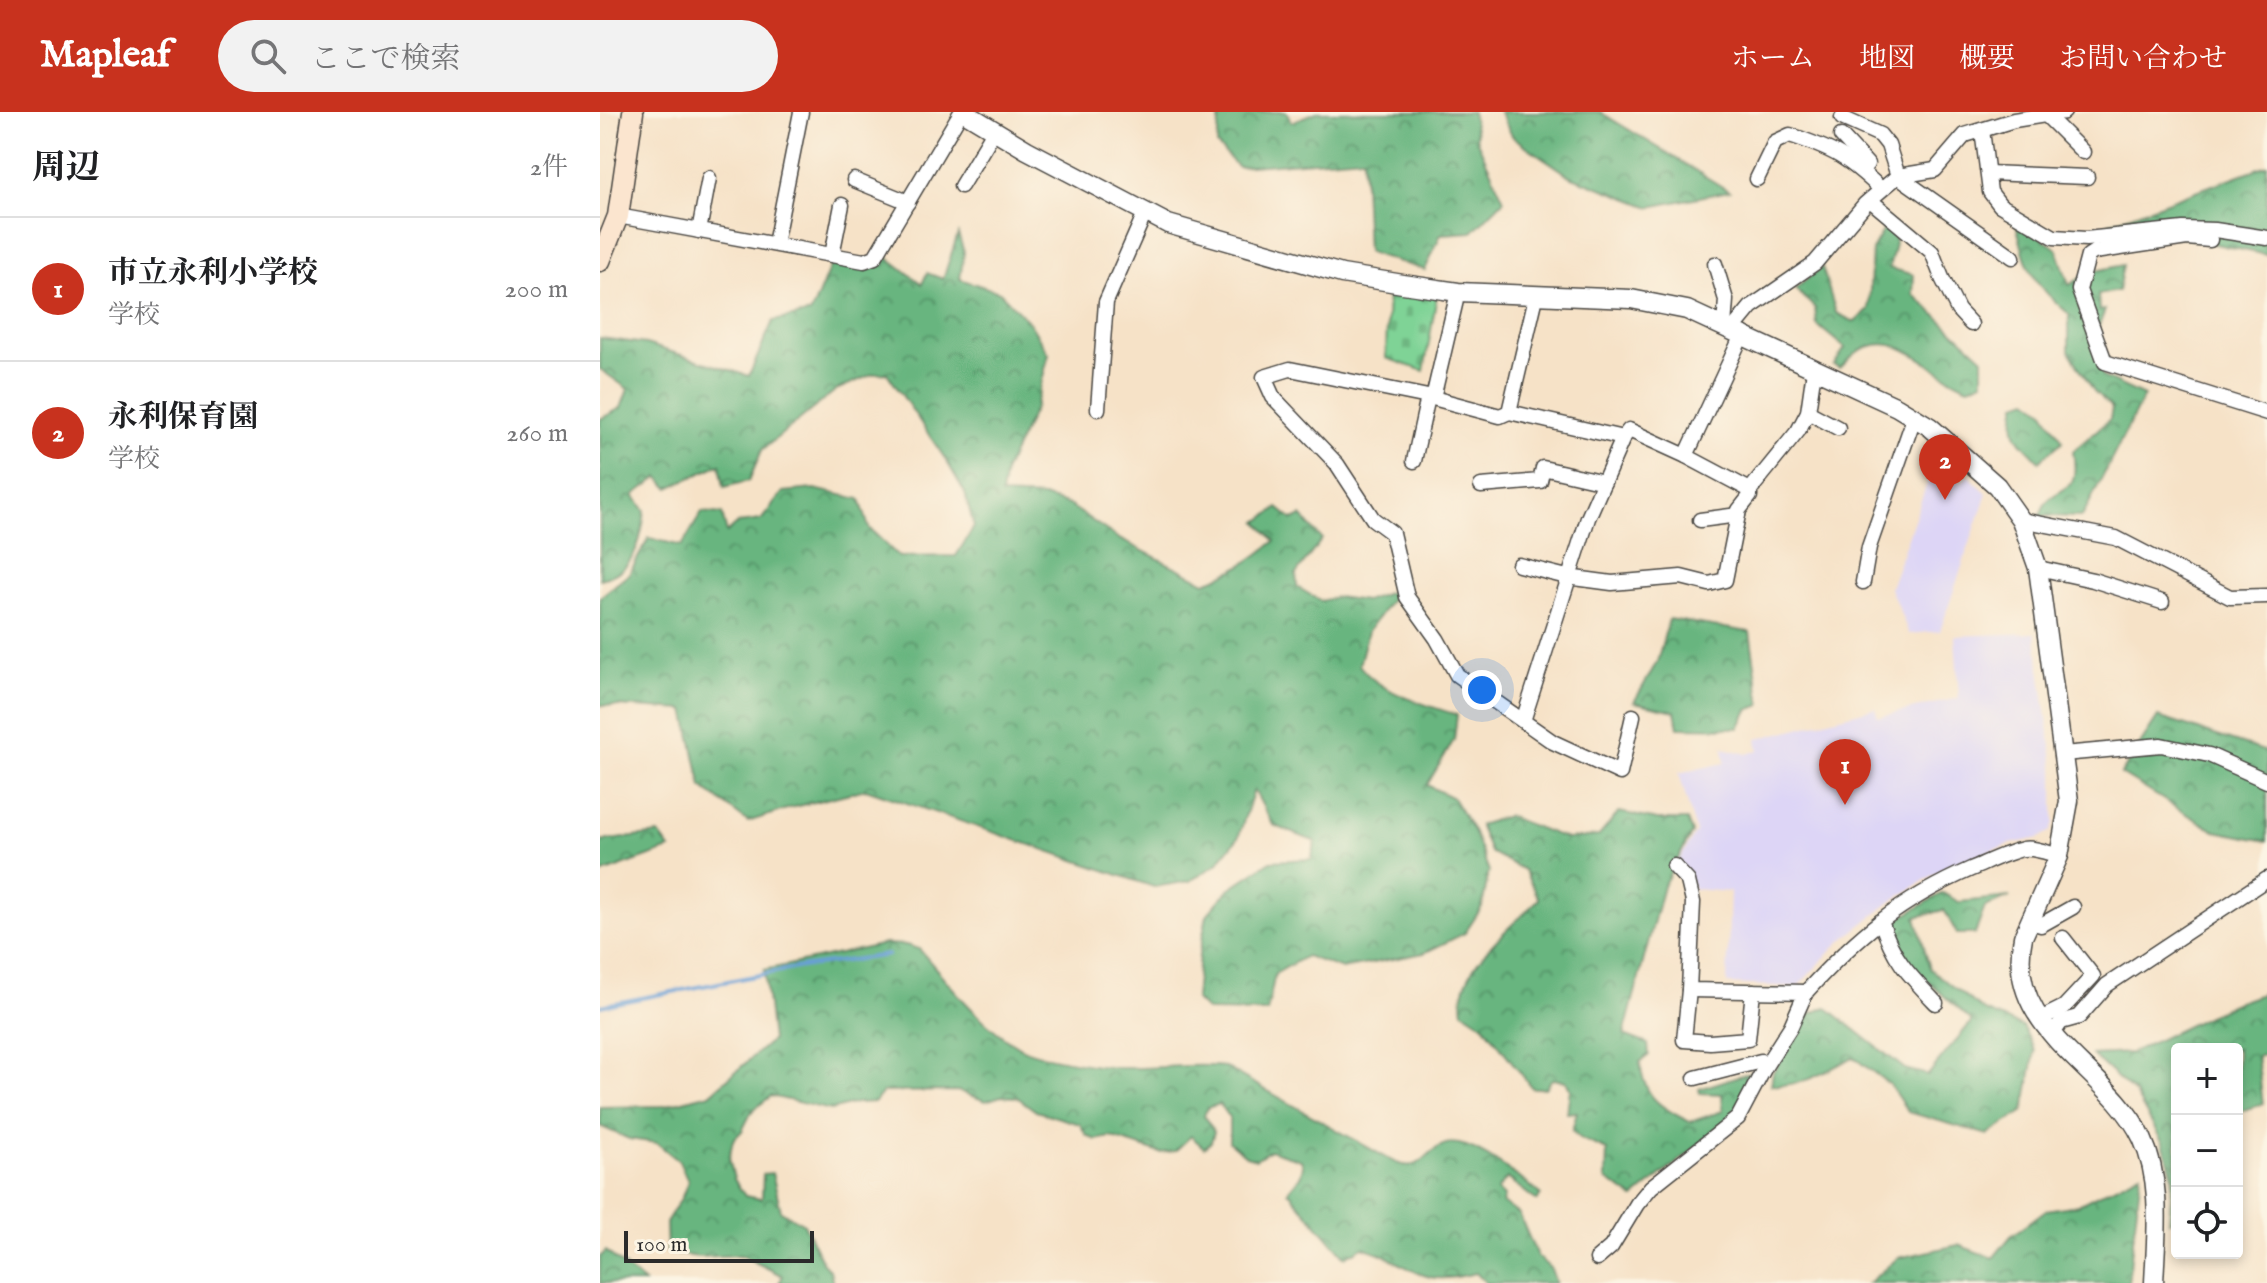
<!DOCTYPE html>
<html lang="ja">
<meta charset="utf-8">
<style>
body{margin:0;font-family:"IM FELL English","Noto Serif JP",serif;background:#f2f2f2;color:#202124}
.controls{position:absolute;right:24px;bottom:24px;display:grid;overflow:hidden;border-radius:8px;box-shadow:0 4px 12px #0003}
.controls button{width:72px;height:72px;display:grid;place-items:center;padding:0;border:0;border-bottom:2px solid #e0e0e0;background:#fff;color:#202124;font:40px sans-serif}
.scale{position:absolute;left:24px;bottom:20px;width:190px;box-sizing:border-box;padding-left:8px;border:4px solid #2b2b2b;border-top:0;font-size:22px;line-height:28px;white-space:nowrap;color:#2b2b2b;-webkit-text-stroke:6px #fcf5e5;paint-order:stroke}
.you{position:absolute;left:882px;top:578px;width:28px;height:28px;margin:-20px;border:6px solid #fff;border-radius:50%;background:#1a73e8;box-shadow:0 0 0 12px #1a73e833}
.badge{display:grid;place-items:center;width:52px;height:52px;border-radius:50%;background:#c8321e;color:#fff;font-size:26px;font-weight:700}
.pin{position:absolute;translate:-50% -66px;filter:drop-shadow(0 2px 4px #0008)}
.pin::after{content:'';position:absolute;top:42px;width:28px;height:24px;background:inherit;clip-path:polygon(0 0,100% 0,50% 100%)}
.list{margin:0;padding:0;list-style:none}
h2{display:flex;justify-content:space-between;align-items:center;height:104px;margin:0;padding:0 32px;font-size:34px}
h2 small{font-size:26px;font-weight:400;color:#757577}
.list li{display:grid;grid-template-columns:52px 1fr auto;gap:24px;align-items:center;box-sizing:border-box;height:144px;padding:0 32px;border-top:2px solid #e0e0e0}
.list b{display:block;font-size:30px;white-space:nowrap}
.list p{margin:0;font-size:26px;white-space:nowrap;color:#757577}
.list em{font-size:26px;font-style:normal;color:#757577}
.icon{flex:none;width:44px;height:44px;fill:none;stroke:currentColor;stroke-width:2;stroke-linecap:round;stroke-linejoin:round}
.map{position:relative;flex:none;width:1667px;height:1171px;overflow:hidden}
header{display:flex;align-items:center;gap:48px;box-sizing:border-box;height:112px;padding:0 40px;background:#c8321e;color:#fff}
header strong{font-size:38px}
nav{display:flex;gap:44px;margin-inline-start:auto;font-size:28px}
.search{width:560px;height:72px;background:#f2f2f2;display:flex;align-items:center;gap:20px;box-sizing:border-box;padding:0 28px;border-radius:44px;color:#757577;font-size:30px}
main{display:flex}
aside{flex:1;background:#fff}
.map>svg:first-child{display:block}
.built{fill:#ddd5f6}
.forest{fill:url(#forest-crowns);stroke:#497055;stroke-width:2}
.cemetery{fill:url(#cemetery-stones);stroke:#557f60;stroke-width:2}
.lines{fill:none;stroke-linecap:round;stroke-linejoin:round}
.stream{stroke:#679fd6;stroke-width:4}
.minor-casing{stroke:#494642;stroke-width:17}
.tertiary-casing{stroke:#494642;stroke-width:21}
.secondary-casing{stroke:#494642;stroke-width:23}
.minor{stroke:#fff;stroke-width:14}
.tertiary{stroke:#fff;stroke-width:18}
.secondary{stroke:#fbe5cf;stroke-width:20}
</style>
<header>
<strong>Mapleaf</strong>
<div class="search"><svg class="icon" aria-label="search" viewBox="0 0 24 24"><circle cx="10" cy="10" r="6"/><path d="M15 15l6 6"/></svg>ここで検索</div>
<nav><a>ホーム</a><a>地図</a><a>概要</a><a>お問い合わせ</a></nav>
</header>
<main>
<aside>
<h2>周辺<small>2件</small></h2>
<ul class="list">
<li><span class="badge">1</span><div><b>市立永利小学校</b><p>学校</p></div><em>200 m</em></li>
<li><span class="badge">2</span><div><b>永利保育園</b><p>学校</p></div><em>260 m</em></li>
</ul>
</aside>
<div class="map">
<svg width="1667" height="1171" viewBox="0 0 1667 1171">
<defs>
<pattern id="forest-crowns" width="20" height="18" patternUnits="userSpaceOnUse" patternTransform="scale(2)"><rect width="20" height="18" fill="#67b57f"/><path d="M2 6a3 3 0 1 1 6 0M12 15a3 3 0 1 1 6 0" fill="none" stroke="#559368"/></pattern>
<pattern id="cemetery-stones" width="16" height="16" patternUnits="userSpaceOnUse" patternTransform="scale(2)"><rect width="16" height="16" fill="#7fd396"/><path d="M2 7V4a2 2 0 0 1 4 0v3zM10 15v-3a2 2 0 0 1 4 0v3z" fill="#6eb581"/></pattern>
</defs>
<rect width="100%" height="100%" fill="#fcf5e5"/>
<filter id="ink" filterUnits="userSpaceOnUse"><feTurbulence type="fractalNoise" baseFrequency=".0125" numOctaves="2"/><feDisplacementMap in="SourceGraphic" scale="16" xChannelSelector="R" yChannelSelector="G"/><feConvolveMatrix kernelMatrix="1 2 1 2 8 2 1 2 1" color-interpolation-filters="sRGB"/></filter>
<filter id="wash" filterUnits="userSpaceOnUse"><feTurbulence type="fractalNoise" baseFrequency=".006" numOctaves="4" result="noise"/><feDisplacementMap in="SourceGraphic" scale="32" xChannelSelector="R" yChannelSelector="G"/><feGaussianBlur stdDeviation="1.8" result="paint"/><feColorMatrix in="noise" values="0 0 0 0 0 0 0 0 0 0 0 0 0 0 0 0 0 1.4 0 .05"/><feComposite in="paint" operator="in"/></filter>
<g filter="url(#wash)">
<rect width="100%" height="100%" fill="#f6e2c7"/>
<g class="built">
<polygon points="1336,346 1361,371 1368,363 1387,381 1340,519 1309,522 1290,476"/>
<polygon points="1435,521 1454,657 1454,711 1451,719 1439,726 1410,732 1347,754 1292,789 1240,830 1197,875 1127,872 1130,780 1095,777 1078,750 1096,720 1079,661 1125,651 1123,636 1147,642 1159,638 1157,627 1275,596 1278,605 1359,586 1355,524"/>
</g>
<g class="forest">
<polygon points="620,0 687,0 691,10 717,0 872,0 877,29 904,88 872,120 841,122 825,158 767,140 763,45 638,55 617,33"/>
<polygon points="899,0 1000,0 1129,79 1050,95 970,64 913,25"/>
<polygon points="1667,53 1667,143 1512,110"/>
<path d="M1415,107l42,30 12,36 22,-13 32,-7 -5,26 -20,4 1,16 6,-1 -13,34 11,33 41,19 -62,121 -42,-1c11,-38 42,-11 33,-65l37,-32 2,-11 -18,-17 -25,-40v-37c-40,-34 -42,-45 -54,-95z"/>
<path d="M1285,115l9,8 1,9 -6,24 25,7 -1,19 70,64v23l-14,6c-36,-11 -68,-61 -110,-36 -7,4 -13,12 -19,17l-6,-3 11,-17 -28,-23 -2,-17 -20,-19 27,-22 14,46 19,9 14,-13 3,-59z"/>
<path d="M358,122l6,18 -4,27 40,13 29,30 20,32 -14,54 -30,62 -4,25 42,2 26,8 50,34 86,43c29,-10 47,-22 70,-41l-17,-19 20,-14 15,12 8,-4 21,23 -26,35 1,13 24,14 16,-4 28,4 34,-12 -31,42 -9,34c21,29 66,39 98,50l-3,25 -27,45 26,13 20,33 16,40 -7,36 -17,26 -41,20 -82,16 -36,-13 -31,18 -8,38 -60,-1 -12,-12 4,-44 8,-40 22,-26 42,-28 40,-2 5,-17 -43,-17 -19,-35 -16,48 -21,26 -27,17 -36,6 -288,-98 -76,19 -42,14 -46,-35 -17,-77 -85,-5v-108l29,-23 20,-36 33,8 20,-34 20,2 5,19 11,-10 23,-3 22,-28 31,-3 46,10 9,29 30,29 57,-1 18,-29 -9,-34 -19,-33 -59,-87 -14,1 -37,16 -74,60 -13,31 -25,6 -4,-23 -51,24 -10,-11 -25,18 11,16c-4,31 -10,61 -45,68v-160l21,-11 7,-19 -28,-20v-31l46,6 103,32 24,-55 38,-8 20,-49 37,4 12,-2 7,-9 35,27 5,-11 16,6z"/>
<path d="M1428,287l15,11 20,31 -24,20c-22,-24 -29,-24 -22,-58z"/>
<polygon points="1069,507 1150,520 1161,593 1148,598 1139,616 1078,615 1075,599 1034,590 1057,550"/>
<polygon points="1558,605 1667,640 1667,729 1615,719 1521,662"/>
<path d="M1019,700l38,8h30l5,13 -29,53 -39,149 24,9 1,11 -9,7c4,35 19,45 50,60l33,-11 -1,-17 -22,-1 -1,-4 55,-18 1,7 -20,37 -101,83 -28,-19 1,-29 -26,-11 -9,-8 5,-19 -10,1 3,-24 -4,-8 -14,-2 -7,9h-13l-49,-64 -20,-13c-8,-42 49,-85 76,-112l-15,-29 -34,-18 -11,-27 28,-9 60,23 32,-3z"/>
<polygon points="59,722 70,737 0,762 0,729"/>
<path d="M1343,781l16,9 51,-5 -25,10 -10,27h-18l-13,-24 -28,7 14,52 54,42 39,16 12,24 -11,60 -36,24 -80,-23 -19,-28 -36,-27c-27,14 -50,30 -82,28l2,-13 34,-56 19,-9 79,62 23,6 44,-54 -59,-53 -16,-25v-23z"/>
<path d="M285,832l21,1 13,4c30,34 60,75 100,98 18,11 86,21 108,21 33,1 65,-5 98,-1l171,96c29,10 28,-13 50,-19 26,-7 73,35 95,50l-4,7 -30,-23 -10,12 7,7 -2,6 17,11 18,42 14,13 5,14h-70l-10,-10c-41,10 -48,6 -83,-13 -9,-6 -20,-9 -30,-13l-18,10 -57,-66 12,-14 3,-11 -2,-6 -31,-10 -14,9 -10,-3 -17,-14v-26l-10,-12 -12,4 -3,8 10,16 -3,10 -7,6 -13,-12 -16,15 -15,2 -50,-16 -14,3 -10,-5 -6,-11 -44,-13 -19,-14 -16,-1 -15,5 -28,-10 -75,1 -8,10 -19,1 -25,7 -60,-14 -19,15 -10,20 -9,9 -4,18 5,21 11,17 17,3 1,-25 9,-1 9,38 23,13 18,38 8,8 3,13h-54l4,-7 -42,-21 -42,2 -32,-4 -1,-31 16,-25 6,-16 -9,-20 -22,-18 -28,-4 -29,-13v-19l63,-1 47,-12 62,-54 -8,-70z"/>
<polygon points="1667,880 1667,943 1657,944 1663,992 1639,1000 1646,1060 1641,1086 1637,1088 1637,937 1577,937 1577,1106 1569,1109 1573,1064 1563,1031 1535,982 1492,943 1531,941 1633,892"/>
<polygon points="1541,1061 1528,1171 1268,1171 1298,1146 1358,1133 1393,1146 1411,1124 1446,1098 1478,1093"/>
<polygon points="6,1139 44,1171 0,1171 0,1145"/>
</g>
<polygon class="cemetery" points="788,176 837,183 824,259 786,246"/>
<g class="lines">
<polyline class="stream" points="0,894 201,855 288,843"/>
</g>
</g>
<g filter="url(#ink)">
<g class="lines">
<defs>
<g id="minor">
<polyline points="1447,4 1483,40"/>
<polyline points="1242,6 1280,23 1288,33 1298,64 1413,145"/>
<polyline points="1382,18 1390,80 1400,93 1454,125 1486,127 1583,117 1615,118 1667,126"/>
<polyline points="1241,24 1267,52"/>
<polyline points="1388,61 1487,65"/>
<path d="M1157,67l18,-37 15,-7c45,15 57,22 91,54"/>
<polyline points="254,68 308,90"/>
<polyline points="361,74 394,19"/>
<polyline points="1270,88 1332,140 1342,166 1358,198 1371,212"/>
<polyline points="18,104 264,149 275,145 361,0"/>
<polyline points="99,119 109,66"/>
<polyline points="1610,128 1587,126 1494,140 1488,144 1479,178 1505,250 1667,301"/>
<polyline points="175,132 201,0"/>
<polyline points="232,143 242,93"/>
<polyline points="1115,152 1126,188 1124,214"/>
<polyline points="936,185 909,300 900,304 833,286 690,257 664,265 673,285 737,352 773,407 792,421 807,485 837,527 857,563 953,630 1020,661 1033,604"/>
<polyline points="1132,218 1151,195 1215,151 1265,92 1286,74 1298,64 1335,58 1365,23 1414,8 1464,0"/>
<polyline points="833,286 858,180"/>
<polyline points="498,297 506,190 545,101"/>
<polyline points="909,300 1023,326 1029,318 1086,344 1143,221"/>
<polyline points="1208,300 1238,316"/>
<polyline points="1086,344 1150,378"/>
<polyline points="814,349 828,285"/>
<polyline points="881,374 940,369 943,356 1004,370"/>
<polyline points="1100,408 1138,403"/>
<polyline points="1421,408 1516,426 1630,485 1667,484"/>
<polyline points="919,453 967,465 1012,471 1081,465 1109,472 1125,468 1139,398 1150,384 1150,378 1198,319 1208,300 1214,258"/>
<polyline points="1438,456 1493,468 1562,490"/>
<polyline points="1263,470 1269,435 1314,306"/>
<polyline points="923,609 988,406 1023,326"/>
<polyline points="1463,642 1561,633 1609,643 1667,669"/>
<path d="M1074,754l14,15 5,21 -4,88 117,2c52,-57 94,-92 165,-123 17,-7 34,-16 52,-20 11,-2 25,4 36,7"/>
<path d="M1281,809c12,38 27,53 55,82"/>
<polyline points="1430,810 1441,813 1473,795"/>
<polyline points="1089,878 1084,928 1110,930 1148,927 1153,879"/>
<polyline points="1440,907 1464,895 1493,864 1463,826"/>
<polyline points="1452,923 1461,910 1479,905 1507,873 1667,767"/>
<polyline points="1095,966 1161,949"/>
<polyline points="997,1147 1011,1135 1037,1092 1051,1075 1138,1006 1166,953 1191,914 1206,880"/>
</g>
<path id="tertiary" d="M364,0l63,38 141,74 174,50 61,10 55,8 173,7 56,11 210,97 33,20 67,59 24,34 17,48 31,233 -10,55 -36,81c-20,94 85,129 119,201 21,45 14,97 12,145"/>
<polyline id="secondary" points="0,149 18,104 33,0"/>
</defs>
<use href="#minor" class="minor-casing"/>
<use href="#tertiary" class="tertiary-casing"/>
<use href="#secondary" class="secondary-casing"/>
<use href="#minor" class="minor"/>
<use href="#tertiary" class="tertiary"/>
<use href="#secondary" class="secondary"/>
</g>
</g>
</svg>
<div class="controls">
<button>+</button>
<button>−</button>
<button><svg class="icon" aria-label="locate" viewBox="0 0 24 24"><circle cx="12" cy="12" r="6"/><path d="M12 2v4M12 18v4M2 12h4M18 12h4"/></svg></button>
</div>
<div class="scale">100 m</div>
<div class="you"></div>
<div class="pin badge" style="left:1245px;top:693px">1</div>
<div class="pin badge" style="left:1345px;top:388px">2</div>
</div>
</main>
